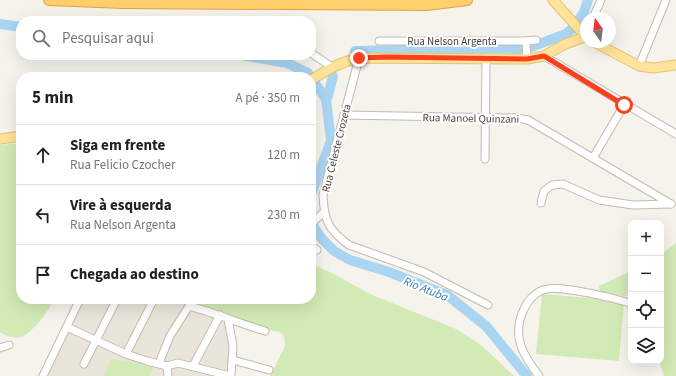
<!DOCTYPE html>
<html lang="pt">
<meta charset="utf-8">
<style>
body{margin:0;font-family:"Source Sans 3",sans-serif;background:#f6f6f6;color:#202124}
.controls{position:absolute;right:12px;bottom:12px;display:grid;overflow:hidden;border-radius:8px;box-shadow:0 4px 16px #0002}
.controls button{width:36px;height:36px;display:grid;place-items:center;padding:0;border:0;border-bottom:1px solid #e0e0e0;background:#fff;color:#202124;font:20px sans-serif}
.compass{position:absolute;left:580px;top:12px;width:36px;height:36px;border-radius:50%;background:#fff;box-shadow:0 4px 16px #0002;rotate:346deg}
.stop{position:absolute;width:12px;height:12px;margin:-9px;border:3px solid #fc3f1d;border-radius:50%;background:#fff}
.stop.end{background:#fc3f1d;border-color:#fff;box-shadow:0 1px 4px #0008}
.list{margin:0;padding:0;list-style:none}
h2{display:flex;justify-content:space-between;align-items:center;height:52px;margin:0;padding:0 16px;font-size:17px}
h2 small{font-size:13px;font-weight:400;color:#757577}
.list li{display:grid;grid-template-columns:26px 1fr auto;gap:12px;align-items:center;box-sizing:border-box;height:60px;padding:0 16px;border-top:1px solid #e0e0e0}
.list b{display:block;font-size:15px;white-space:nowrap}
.list p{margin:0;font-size:13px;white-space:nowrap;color:#757577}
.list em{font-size:13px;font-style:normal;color:#757577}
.icon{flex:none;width:22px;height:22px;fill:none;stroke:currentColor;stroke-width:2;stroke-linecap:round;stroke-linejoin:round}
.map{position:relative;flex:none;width:676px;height:376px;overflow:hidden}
.search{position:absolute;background:#fff;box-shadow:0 4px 16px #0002;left:16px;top:16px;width:300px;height:44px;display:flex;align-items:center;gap:10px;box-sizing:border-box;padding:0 14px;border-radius:16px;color:#757577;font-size:15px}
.panel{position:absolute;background:#fff;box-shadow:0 4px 16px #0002;left:16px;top:72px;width:300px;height:232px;border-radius:16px}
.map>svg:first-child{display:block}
.residential{fill:#eae5da}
.green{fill:#d2eab5}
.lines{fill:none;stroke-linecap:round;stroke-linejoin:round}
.river{stroke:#a9d4f2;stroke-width:10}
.minor-casing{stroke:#c2bbae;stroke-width:9}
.major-casing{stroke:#e6c16a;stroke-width:11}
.highway-casing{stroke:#e0a43c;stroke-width:12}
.minor{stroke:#fff;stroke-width:7}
.major{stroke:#ffe39c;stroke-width:9}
.highway{stroke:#ffcf6e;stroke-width:10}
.route{stroke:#fc3f1d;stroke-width:5}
.labels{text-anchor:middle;stroke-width:4;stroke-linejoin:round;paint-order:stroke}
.street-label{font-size:11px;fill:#4b4439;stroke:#fff}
.water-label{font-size:12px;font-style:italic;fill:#2e7ab2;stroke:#fff}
</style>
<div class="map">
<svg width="676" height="376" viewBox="0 0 676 376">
<rect width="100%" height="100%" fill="#f6f3ec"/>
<polygon class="residential" points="82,299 183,299 234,317 234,376 47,376"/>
<g class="green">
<path d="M21,143v156h33c-4,10 -22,35 -33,38 -7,2 -15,-1 -21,-5v-187z"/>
<polygon points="676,243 676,376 664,376 659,361 661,361 661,254"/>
<polygon points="311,264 332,273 370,294 456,329 481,345 514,376 270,376 285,346 284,336 280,332 252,328 212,315 197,314 175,299 311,299"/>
<polygon points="631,271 631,297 600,292 599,286"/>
<polygon points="542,294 624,301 619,361 536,354"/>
<polygon points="111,359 137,363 153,367 149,376 104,376"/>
</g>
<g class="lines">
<g class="river">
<polyline points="0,24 21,27"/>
<polyline points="355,51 498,48 518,49 528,48 566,34 575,26 584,12 588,0"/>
<polyline points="241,55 287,63 308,73 326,99 331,141 311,195"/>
<polyline points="326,99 328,96 333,76"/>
<polyline points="311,223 322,239 334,251 350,260 389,272 447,295 486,326 527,376"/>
</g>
<defs>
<g id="minor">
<polyline points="593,18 601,0"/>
<polyline points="379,41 526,41"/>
<polyline points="311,53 332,67"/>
<polyline points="544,56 676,134"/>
<path d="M359,58l-36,137c1,25 5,35 26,50l75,27 64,33"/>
<polyline points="527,59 526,41 536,40"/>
<polyline points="639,66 666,0"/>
<polyline points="344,115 517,118 528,120 671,204"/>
<polyline points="593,158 624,105"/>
<polyline points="485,159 486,58"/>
<polyline points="541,203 544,191 552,185 563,184 599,200 633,205 671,204"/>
<polyline points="311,224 324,212"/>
<polyline points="311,246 317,250"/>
<polyline points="228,319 233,346 231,376"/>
<polyline points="67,327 126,354 147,361 167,366 178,363 230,376"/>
<polyline points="0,348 9,345"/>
<polyline points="126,354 154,299"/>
<polyline points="233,360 269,370"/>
<path d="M159,363l11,-27 19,-30c26,7 50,17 76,25"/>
<polyline points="84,364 117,299"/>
<polyline points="167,366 168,376"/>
<polyline points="193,366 220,315"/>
<polyline points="43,376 80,299"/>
<path d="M539,376c-16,-21 -28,-40 -15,-67 3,-7 10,-16 19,-19 15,-6 70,8 87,13"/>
</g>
<g id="major">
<polyline points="553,0 586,37"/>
<polyline points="594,42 639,66 653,68 676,65"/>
<path d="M311,80c16,-10 29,-18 48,-22l168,1 17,-3 21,-12 20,-7"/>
<polyline points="0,139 21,136"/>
</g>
<polyline id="highway" points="49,0 123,3 427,5 467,0"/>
</defs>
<use href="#minor" class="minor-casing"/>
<use href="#major" class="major-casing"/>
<use href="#highway" class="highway-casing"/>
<use href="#minor" class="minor"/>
<use href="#major" class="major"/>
<use href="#highway" class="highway"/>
</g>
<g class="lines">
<polyline class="route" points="359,58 386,57 527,59 544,56 624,105"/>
</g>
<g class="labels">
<g class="street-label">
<text x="452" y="45">Rua Nelson Argenta</text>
<text transform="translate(471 118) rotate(1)" y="4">Rua Manoel Quinzani</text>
<text transform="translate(336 148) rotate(-76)" y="4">Rua Celeste Crozeta</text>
</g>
<g class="water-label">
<text transform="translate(426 289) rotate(22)" y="4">Rio Atuba</text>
</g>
</g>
</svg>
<div class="controls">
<button>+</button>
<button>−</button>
<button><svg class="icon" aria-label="locate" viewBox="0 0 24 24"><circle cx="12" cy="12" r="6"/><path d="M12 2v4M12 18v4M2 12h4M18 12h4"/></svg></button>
<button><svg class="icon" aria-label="layers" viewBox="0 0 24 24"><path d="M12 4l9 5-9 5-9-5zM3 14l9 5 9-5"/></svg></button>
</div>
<svg class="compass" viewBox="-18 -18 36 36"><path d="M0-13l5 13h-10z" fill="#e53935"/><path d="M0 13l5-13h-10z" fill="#757577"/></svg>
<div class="stop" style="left:624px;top:105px"></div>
<div class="stop end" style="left:359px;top:58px"></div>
<div class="search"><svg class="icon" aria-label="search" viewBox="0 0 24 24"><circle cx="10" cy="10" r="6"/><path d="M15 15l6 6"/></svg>Pesquisar aqui</div>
<section class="panel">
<h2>5 min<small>A pé · 350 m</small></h2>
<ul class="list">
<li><svg class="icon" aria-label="ahead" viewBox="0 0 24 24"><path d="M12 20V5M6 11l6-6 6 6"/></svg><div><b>Siga em frente</b><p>Rua Felicio Czocher</p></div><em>120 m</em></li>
<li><svg class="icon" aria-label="left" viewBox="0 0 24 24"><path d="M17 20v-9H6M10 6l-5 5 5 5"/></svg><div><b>Vire à esquerda</b><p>Rua Nelson Argenta</p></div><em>230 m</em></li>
<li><svg class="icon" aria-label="arrive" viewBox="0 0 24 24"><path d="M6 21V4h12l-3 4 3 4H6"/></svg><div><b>Chegada ao destino</b></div></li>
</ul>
</section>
</div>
